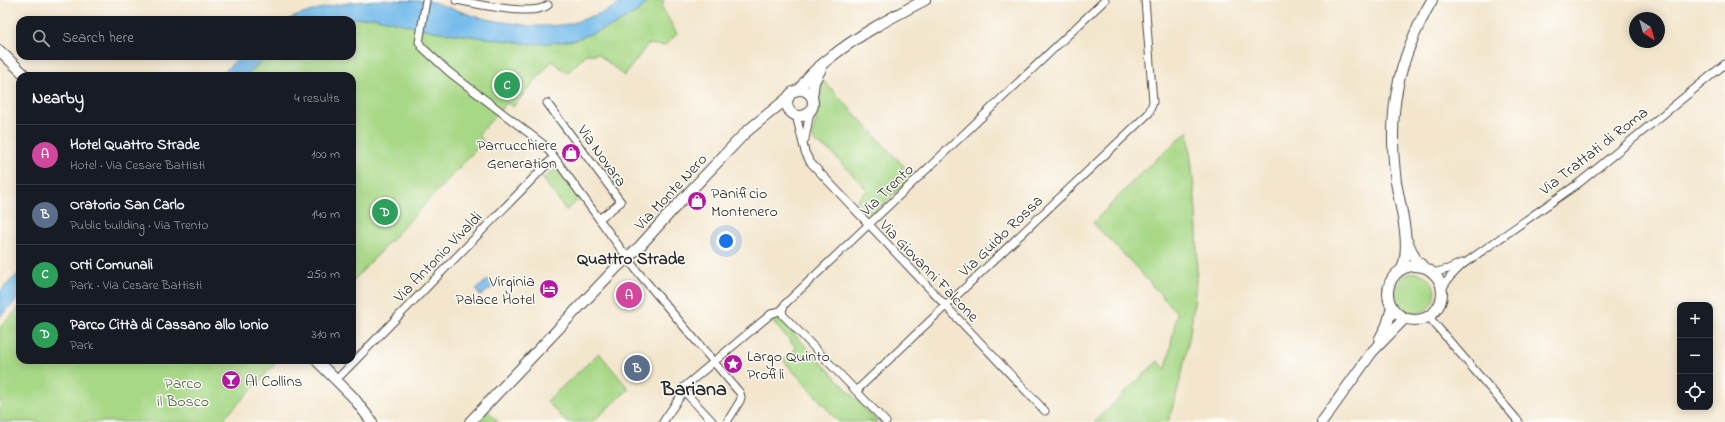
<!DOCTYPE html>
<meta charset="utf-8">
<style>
body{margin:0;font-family:"Indie Flower",sans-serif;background:#20242c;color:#f1f3f6}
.controls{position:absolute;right:12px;bottom:12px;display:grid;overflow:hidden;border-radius:8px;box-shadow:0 2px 10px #0003}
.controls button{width:36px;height:36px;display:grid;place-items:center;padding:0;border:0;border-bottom:1px solid #363941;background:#171b24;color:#f1f3f6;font:20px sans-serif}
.compass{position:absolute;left:1629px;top:12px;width:36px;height:36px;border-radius:50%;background:#171b24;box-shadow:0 2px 10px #0003;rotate:143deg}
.you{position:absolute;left:726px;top:241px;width:14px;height:14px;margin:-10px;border:3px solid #fff;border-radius:50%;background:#1a73e8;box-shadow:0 0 0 6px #1a73e833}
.badge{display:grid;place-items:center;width:26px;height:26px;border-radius:50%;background:#1a73e8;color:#fff;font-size:13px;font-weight:700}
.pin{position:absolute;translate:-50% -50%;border:2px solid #fff;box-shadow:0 1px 4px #0006}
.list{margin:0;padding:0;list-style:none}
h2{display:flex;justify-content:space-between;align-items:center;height:52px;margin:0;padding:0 16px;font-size:17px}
h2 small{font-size:13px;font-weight:400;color:#9ea1a6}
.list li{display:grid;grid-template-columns:26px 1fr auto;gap:12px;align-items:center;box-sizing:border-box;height:60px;padding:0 16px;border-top:1px solid #363941}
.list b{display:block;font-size:15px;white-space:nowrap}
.list p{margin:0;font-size:13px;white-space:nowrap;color:#9ea1a6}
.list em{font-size:13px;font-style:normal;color:#9ea1a6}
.icon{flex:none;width:22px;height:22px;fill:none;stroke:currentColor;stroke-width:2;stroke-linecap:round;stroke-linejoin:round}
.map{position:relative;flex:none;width:1725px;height:422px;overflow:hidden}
.search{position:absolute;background:#171b24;box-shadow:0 2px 10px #0003;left:16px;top:16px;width:340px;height:44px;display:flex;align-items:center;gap:10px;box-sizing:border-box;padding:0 14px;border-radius:12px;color:#9ea1a6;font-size:15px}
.panel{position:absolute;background:#171b24;box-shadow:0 2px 10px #0003;left:16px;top:72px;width:340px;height:292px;border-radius:12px}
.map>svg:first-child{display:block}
.green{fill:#a7d886;stroke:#698258}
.water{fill:#73bbeb;stroke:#4f738b}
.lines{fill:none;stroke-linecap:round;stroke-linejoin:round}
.street-casing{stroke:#494743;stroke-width:9}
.secondary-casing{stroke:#494743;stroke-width:12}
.street{stroke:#fff;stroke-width:7}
.secondary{stroke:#fff;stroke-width:10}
.labels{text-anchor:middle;stroke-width:3;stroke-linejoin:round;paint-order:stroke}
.poi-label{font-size:16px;fill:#2b2b2b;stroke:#fdfcf7;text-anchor:start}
.street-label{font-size:16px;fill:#2b2b2b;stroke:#fdfcf7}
.park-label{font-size:16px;fill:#505f46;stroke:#fdfcf7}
.neighbourhood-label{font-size:17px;font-weight:bold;fill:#2b2b2b;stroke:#fdfcf7}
.district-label{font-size:20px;font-weight:bold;fill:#2b2b2b;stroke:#fdfcf7}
</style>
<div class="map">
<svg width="1725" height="422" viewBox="0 0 1725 422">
<rect width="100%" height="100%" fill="#fdfcf7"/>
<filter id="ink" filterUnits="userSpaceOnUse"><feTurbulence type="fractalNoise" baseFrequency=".025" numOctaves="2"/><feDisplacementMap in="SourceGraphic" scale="8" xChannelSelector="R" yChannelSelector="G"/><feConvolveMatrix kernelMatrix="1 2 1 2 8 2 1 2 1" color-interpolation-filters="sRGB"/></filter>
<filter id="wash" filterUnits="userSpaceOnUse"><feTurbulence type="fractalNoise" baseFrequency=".012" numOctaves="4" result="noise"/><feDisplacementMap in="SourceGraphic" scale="16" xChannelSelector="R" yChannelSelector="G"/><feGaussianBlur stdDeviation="0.9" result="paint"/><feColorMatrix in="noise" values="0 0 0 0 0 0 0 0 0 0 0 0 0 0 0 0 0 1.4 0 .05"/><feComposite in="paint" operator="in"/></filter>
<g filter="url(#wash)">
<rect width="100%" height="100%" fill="#f3e6cd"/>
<g class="green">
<polygon points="651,0 664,0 662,7 677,34 664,46 648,44 624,76 598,54 587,54 567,73 552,61 513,107 507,103 478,135 484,141 352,282 352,76 246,76 267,56 352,56 352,20 341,20 344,19 373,17 433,31 532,44 550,43 574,40 615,25 638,11"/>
<polygon points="824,81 913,176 871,215 857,200 867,190 830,151 815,142 812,135 820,106 820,93"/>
<path d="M1188,131c3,33 8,66 9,100 2,64 -9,130 -29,191h-74l64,-61 8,8 11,-56 -44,-49 -40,-41 49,-51z"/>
<polygon points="558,167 581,198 566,210 543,179"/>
<circle cx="1415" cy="293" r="20"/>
<polygon points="20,307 20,360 279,360 221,422 0,422 0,327"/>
<polygon points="777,316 878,422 839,422 783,360 796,348 772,321"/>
<polygon points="599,353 629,389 592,422 566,422 547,401"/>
<polygon points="487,410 498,422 475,422"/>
</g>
<g class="water">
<path d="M383,0l47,1 47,16 20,4 35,5h16l22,-2 20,-7 17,-6 18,-11h26l-13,11 -23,14 -41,15 -24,3 -18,1 -99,-13 -60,-14 -32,3h-54c33,-14 61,-18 96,-20z"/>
<polygon points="240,56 267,56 246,76 220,76"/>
<polygon points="20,272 20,297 0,317 0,291"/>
<polygon points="489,279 494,286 480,296 476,289"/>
</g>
</g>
<g filter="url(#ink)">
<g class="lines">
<defs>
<g id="street">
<polyline points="426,0 420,37 419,42 422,47 449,72 543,144 554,157 637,271 740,393 741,397 740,401 727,422"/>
<path d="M456,0c19,4 78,17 92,5"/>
<polyline points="547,103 621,202 599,219"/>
<polyline points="796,115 805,152 810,162 1045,411"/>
<polyline points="805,139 810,112"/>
<polyline points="1433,273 1448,269 1461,263"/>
<polyline points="1441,290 1450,277 1462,265 1579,183 1725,64"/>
<polyline points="782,310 785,304 1105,0"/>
<polyline points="782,310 783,315 886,422"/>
<polyline points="1428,316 1519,422"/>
<polyline points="341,375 554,157"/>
<polyline points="683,390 713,422"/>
<polyline points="856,391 1149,113 1153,102 1145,0"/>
<polyline points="663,422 682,394 684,387 771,314 782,310"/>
</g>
<g id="secondary">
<polyline points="0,51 26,76"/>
<path d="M800,90c7,-15 19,-23 31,-33 29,-23 61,-40 94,-57"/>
<circle cx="800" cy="103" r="13"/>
<polyline points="812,97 814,82 821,69"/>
<polyline points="1407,241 1416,260 1424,267"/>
<circle cx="1415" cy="293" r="27"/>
<path d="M1402,269c10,-24 -2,-63 -6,-87 -9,-70 1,-121 36,-182"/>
<polyline points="1380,338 1387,325 1392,307"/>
<polyline points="316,360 353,397 372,422"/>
<polyline points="470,422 616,268 639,247 678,204 746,132 789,97"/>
<polyline points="1322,422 1372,352 1405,318"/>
</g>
</defs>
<use href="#street" class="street-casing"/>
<use href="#secondary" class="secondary-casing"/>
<use href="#street" class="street"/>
<use href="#secondary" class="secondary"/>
</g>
</g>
<defs>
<symbol id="shop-disc" viewBox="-11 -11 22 22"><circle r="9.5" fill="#b5179e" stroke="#fdfcf7"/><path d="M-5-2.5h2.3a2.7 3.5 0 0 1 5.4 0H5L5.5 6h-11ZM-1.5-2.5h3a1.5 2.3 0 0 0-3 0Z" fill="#fff"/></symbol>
<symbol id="hotel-disc" viewBox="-11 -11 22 22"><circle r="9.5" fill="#b5179e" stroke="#fdfcf7"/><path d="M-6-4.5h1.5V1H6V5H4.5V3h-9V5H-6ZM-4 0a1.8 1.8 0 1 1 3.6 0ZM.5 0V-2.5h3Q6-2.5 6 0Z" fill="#fff"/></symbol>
<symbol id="sight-disc" viewBox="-11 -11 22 22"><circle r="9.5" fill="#b5179e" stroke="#fdfcf7"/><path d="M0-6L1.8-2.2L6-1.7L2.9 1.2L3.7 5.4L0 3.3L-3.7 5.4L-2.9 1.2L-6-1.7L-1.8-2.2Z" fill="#fff"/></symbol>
<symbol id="bar-disc" viewBox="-11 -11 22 22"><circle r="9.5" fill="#b5179e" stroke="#fdfcf7"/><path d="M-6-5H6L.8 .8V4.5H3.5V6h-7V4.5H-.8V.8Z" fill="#fff"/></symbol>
</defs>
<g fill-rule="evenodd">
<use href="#shop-disc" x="560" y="142" width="22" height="22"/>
<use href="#shop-disc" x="686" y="190" width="22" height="22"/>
<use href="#hotel-disc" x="538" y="278" width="22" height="22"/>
<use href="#sight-disc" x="722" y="353" width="22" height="22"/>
<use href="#bar-disc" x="220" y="369" width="22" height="22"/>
</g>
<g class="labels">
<g class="poi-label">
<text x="557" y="150" text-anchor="end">Parrucchiere<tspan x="557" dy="18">Generation</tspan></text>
<text x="711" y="198">Panificio<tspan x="711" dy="18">Montenero</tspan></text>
<text x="535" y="286" text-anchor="end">Virginia<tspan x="535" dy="18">Palace Hotel</tspan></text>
<text x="747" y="361">Largo Quinto<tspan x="747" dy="18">Profili</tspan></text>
<text x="245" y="386">Al Collins</text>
</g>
<g class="street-label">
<text transform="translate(1593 150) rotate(-38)" y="6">Via Trattati di Roma</text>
<text transform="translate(603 155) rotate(54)" y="6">Via Novara</text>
<text transform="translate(886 189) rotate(-44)" y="6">Via Trento</text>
<text transform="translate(670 191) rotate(-47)" y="6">Via Monte Nero</text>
<text transform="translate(1000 235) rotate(-44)" y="6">Via Guido Rossa</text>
<text transform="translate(437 256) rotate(-46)" y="6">Via Antonio Vivaldi</text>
<text transform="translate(930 270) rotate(46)" y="6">Via Giovanni Falcone</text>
</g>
<g class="park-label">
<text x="183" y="388">Parco<tspan x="183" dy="18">il Bosco</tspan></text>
</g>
<g class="neighbourhood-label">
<text x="631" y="264">Quattro Strade</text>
</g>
<g class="district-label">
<text x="694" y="395">Bariana</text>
</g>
</g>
</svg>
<div class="controls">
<button>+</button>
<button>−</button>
<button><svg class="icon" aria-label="locate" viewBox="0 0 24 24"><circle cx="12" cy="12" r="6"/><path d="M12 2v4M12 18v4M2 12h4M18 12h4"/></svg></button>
</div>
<svg class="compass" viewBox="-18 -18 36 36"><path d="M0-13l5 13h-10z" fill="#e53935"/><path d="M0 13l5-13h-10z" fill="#9ea1a6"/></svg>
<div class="you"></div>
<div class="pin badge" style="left:629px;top:295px;background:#d1479c">A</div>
<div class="pin badge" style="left:637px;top:368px;background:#5c6f8a">B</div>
<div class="pin badge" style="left:507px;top:85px;background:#2e9e5b">C</div>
<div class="pin badge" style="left:385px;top:212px;background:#2e9e5b">D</div>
<div class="search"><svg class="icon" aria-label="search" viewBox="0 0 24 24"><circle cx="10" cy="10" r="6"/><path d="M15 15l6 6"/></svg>Search here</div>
<section class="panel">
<h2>Nearby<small>4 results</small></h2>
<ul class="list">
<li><span class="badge" style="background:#d1479c">A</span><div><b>Hotel Quattro Strade</b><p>Hotel · Via Cesare Battisti</p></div><em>100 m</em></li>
<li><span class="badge" style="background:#5c6f8a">B</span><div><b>Oratorio San Carlo</b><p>Public building · Via Trento</p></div><em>140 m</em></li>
<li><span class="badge" style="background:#2e9e5b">C</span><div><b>Orti Comunali</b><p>Park · Via Cesare Battisti</p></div><em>250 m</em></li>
<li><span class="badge" style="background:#2e9e5b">D</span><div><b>Parco Città di Cassano allo Ionio</b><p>Park</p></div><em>310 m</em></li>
</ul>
</section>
</div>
